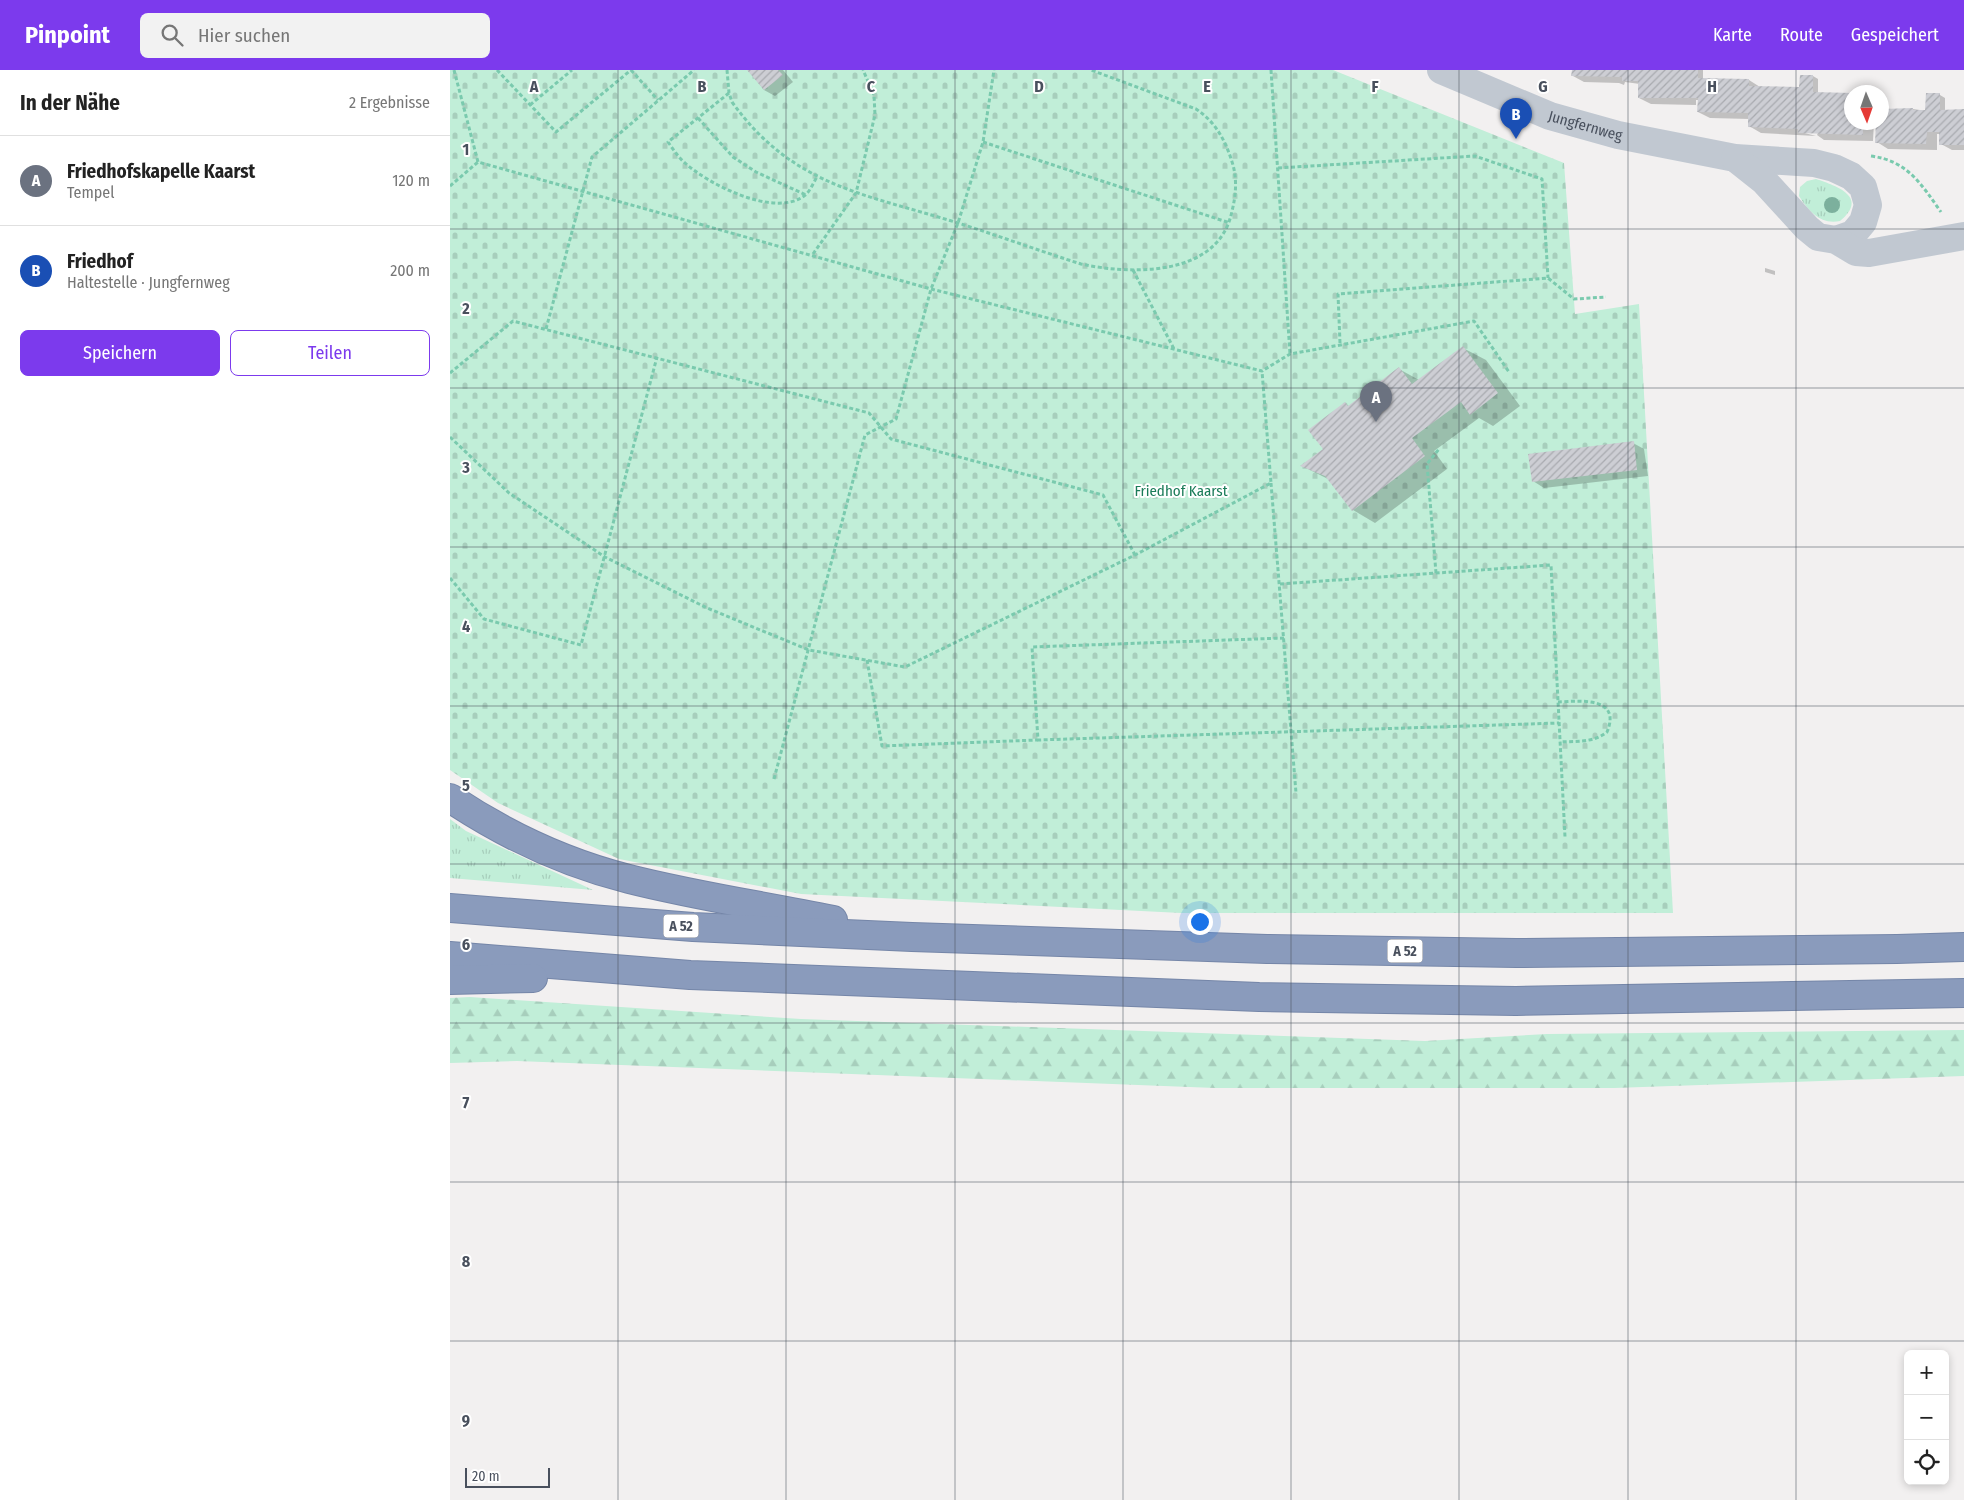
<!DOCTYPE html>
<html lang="de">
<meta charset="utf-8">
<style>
body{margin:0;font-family:"Fira Sans Condensed",sans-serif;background:#f2f2f2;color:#222}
.controls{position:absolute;right:15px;bottom:15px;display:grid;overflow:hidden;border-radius:8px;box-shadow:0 2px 8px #0003}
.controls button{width:45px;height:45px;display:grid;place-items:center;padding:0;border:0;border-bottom:1px solid #e0e0e0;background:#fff;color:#222;font:25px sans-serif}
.compass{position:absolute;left:1394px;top:15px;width:45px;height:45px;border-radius:50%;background:#fff;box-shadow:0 2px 8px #0003;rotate:178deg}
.scale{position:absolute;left:15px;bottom:12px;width:85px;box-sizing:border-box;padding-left:5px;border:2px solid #49505d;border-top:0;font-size:14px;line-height:18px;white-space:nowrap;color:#49505d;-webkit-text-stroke:4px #fff;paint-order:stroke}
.you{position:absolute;left:749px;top:851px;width:18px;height:18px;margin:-12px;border:4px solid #fff;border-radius:50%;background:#1a73e8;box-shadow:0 0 0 8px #1a73e833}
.badge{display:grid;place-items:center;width:32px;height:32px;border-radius:50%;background:#7c3aed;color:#fff;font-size:16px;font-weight:700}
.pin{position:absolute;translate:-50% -41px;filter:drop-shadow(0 1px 2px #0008)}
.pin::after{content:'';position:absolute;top:26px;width:18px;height:15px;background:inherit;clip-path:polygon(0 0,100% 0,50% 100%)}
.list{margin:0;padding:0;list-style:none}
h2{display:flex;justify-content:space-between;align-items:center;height:65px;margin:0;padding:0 20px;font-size:21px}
h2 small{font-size:16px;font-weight:400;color:#767676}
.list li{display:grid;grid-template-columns:32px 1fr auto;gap:15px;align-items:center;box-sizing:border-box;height:90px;padding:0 20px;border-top:1px solid #e0e0e0}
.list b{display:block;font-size:19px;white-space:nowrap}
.list p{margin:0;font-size:16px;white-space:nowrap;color:#767676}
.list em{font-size:16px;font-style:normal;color:#767676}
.actions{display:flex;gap:10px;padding:15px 20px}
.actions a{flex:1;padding:11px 0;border:1px solid #7c3aed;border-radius:8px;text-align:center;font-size:18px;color:#7c3aed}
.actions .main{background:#7c3aed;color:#fff}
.icon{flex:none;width:28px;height:28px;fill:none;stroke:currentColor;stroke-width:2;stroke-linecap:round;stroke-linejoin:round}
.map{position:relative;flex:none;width:1514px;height:1430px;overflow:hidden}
header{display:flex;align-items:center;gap:30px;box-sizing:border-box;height:70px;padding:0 25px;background:#7c3aed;color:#fff}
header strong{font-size:24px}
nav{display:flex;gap:28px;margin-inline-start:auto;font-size:18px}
.search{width:350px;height:45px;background:#f2f2f2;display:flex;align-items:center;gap:12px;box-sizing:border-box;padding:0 18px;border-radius:8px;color:#767676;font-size:19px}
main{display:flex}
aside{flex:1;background:#fff}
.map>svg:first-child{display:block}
.grass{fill:url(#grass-tufts)}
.forest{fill:url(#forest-firs)}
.cemetery{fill:url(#cemetery-stones)}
.shadow{fill:#0003}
.building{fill:url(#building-hatch)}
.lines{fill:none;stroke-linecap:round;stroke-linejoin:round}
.highway-casing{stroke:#7586a8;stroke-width:30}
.path{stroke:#7acaae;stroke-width:3;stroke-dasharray:4 2.5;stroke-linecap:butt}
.minor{stroke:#c1c8d1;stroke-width:28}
.highway{stroke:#8a9bbc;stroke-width:28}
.tree{fill:#7cb09d}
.grid{fill:none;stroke:#49505d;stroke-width:1;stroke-opacity:0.55}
.labels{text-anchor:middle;stroke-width:4;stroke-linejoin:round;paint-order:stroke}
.shield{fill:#fff;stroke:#80848e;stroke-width:1}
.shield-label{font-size:14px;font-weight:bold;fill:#49505d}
.street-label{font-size:15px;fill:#49505d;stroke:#fff}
.park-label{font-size:15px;fill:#1b7c59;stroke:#fff}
.grid-label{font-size:16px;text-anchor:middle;font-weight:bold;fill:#49505d;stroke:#fff;stroke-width:4;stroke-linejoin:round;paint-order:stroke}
</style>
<header>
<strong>Pinpoint</strong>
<div class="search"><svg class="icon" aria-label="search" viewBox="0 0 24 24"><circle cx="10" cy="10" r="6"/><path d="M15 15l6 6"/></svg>Hier suchen</div>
<nav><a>Karte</a><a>Route</a><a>Gespeichert</a></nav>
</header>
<main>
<aside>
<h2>In der Nähe<small>2 Ergebnisse</small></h2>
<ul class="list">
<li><span class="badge" style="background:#6b7280">A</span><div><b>Friedhofskapelle Kaarst</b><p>Tempel</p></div><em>120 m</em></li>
<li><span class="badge" style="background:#1a4fb4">B</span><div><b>Friedhof</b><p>Haltestelle · Jungfernweg</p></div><em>200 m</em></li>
</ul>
<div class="actions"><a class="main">Speichern</a><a>Teilen</a></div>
</aside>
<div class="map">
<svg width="1514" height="1430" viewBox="0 0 1514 1430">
<defs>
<pattern id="grass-tufts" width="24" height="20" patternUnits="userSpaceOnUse" patternTransform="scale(1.25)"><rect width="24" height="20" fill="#c1eed8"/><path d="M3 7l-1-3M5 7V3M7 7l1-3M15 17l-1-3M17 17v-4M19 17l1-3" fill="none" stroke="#a7cebc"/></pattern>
<pattern id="forest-firs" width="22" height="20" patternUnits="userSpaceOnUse" patternTransform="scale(1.25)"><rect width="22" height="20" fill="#c1eed8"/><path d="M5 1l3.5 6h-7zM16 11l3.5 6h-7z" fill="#a7cebc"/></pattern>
<pattern id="cemetery-stones" width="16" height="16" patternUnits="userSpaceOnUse" patternTransform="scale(1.25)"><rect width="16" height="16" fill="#c1eed8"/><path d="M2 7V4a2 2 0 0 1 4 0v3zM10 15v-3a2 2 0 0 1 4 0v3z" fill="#a7cebc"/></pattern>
<pattern id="building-hatch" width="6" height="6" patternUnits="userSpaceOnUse" patternTransform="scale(1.25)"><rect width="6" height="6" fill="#cdced4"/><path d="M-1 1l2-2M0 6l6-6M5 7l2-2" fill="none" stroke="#a8aaaf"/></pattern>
</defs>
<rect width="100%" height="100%" fill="#f2f0f0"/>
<g class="grass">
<path d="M1366,109c21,7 53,18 24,42 -19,4 -31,-9 -41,-25l1,-9 7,-6z"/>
<polygon points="0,749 16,761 143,820 0,808"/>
</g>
<polygon class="forest" points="20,927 351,949 975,971 1097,964 1514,960 1514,1006 1164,1018 765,1018 67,991 0,993 0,928"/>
<polygon class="cemetery" points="0,0 883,0 1114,93 1125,244 1189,234 1223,843 731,843 351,824 169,789 48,733 0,700"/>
<g class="shadow">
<polygon points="298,0 333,0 343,12 325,26 314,20"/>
<polygon points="1123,0 1253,0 1253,10 1299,10 1310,17 1351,19 1351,6 1363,6 1368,9 1368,23 1402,52 1424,52 1423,71 1374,70 1367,65 1368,63 1351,62 1366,66 1311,63 1299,56 1300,49 1260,48 1248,42 1249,30 1246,30 1246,35 1201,34 1189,28 1190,14 1175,12 1174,15 1169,13 1134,12 1123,6"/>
<polygon points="1490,25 1495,28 1495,41 1514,41 1514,80 1502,80 1491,74 1491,64 1487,64 1487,80 1438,79 1427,72 1432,52 1432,40 1463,39 1477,41"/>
<polygon points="1315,198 1325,201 1325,205 1315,202"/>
<polygon points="1013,278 1036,290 1070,336 1043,356 1029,348 984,381 997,399 925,453 903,440 880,410 852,396 875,379 895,334 899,336 949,299 969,310"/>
<polygon points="1183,373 1194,379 1198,406 1094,418 1083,411"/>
</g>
<g class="building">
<polygon points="297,0 328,0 333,5 314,20"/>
<polygon points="1122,0 1248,0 1248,8 1299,9 1299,16 1349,17 1350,5 1363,5 1363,22 1402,23 1402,52 1413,52 1413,65 1348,63 1348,59 1298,57 1298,43 1247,42 1248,28 1188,28 1188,11 1172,11 1172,7 1121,6"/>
<polygon points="1476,23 1490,23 1490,40 1514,39 1514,75 1489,75 1489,62 1477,62 1476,74 1425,73 1426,52 1432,52 1432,39 1463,38 1463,40 1475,40"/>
<polygon points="1013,276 1048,323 1020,345 1011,332 962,368 975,386 902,441 875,406 850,396 873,379 858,360 895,332 898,336 949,297 962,314"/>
<polygon points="1184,371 1187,400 1082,412 1078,384"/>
</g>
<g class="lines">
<defs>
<g id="highway">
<path d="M0,728c54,36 115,65 179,81 67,17 136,27 204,41"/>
<polyline points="0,838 243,857 462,867 817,879 1066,883 1447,879 1514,877"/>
<polyline points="0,886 240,905 809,927 1066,931 1514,923"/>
<polyline points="0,910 83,908"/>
</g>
</defs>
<use href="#highway" class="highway-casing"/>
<g class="path">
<polyline points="4,0 28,92 481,219 812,301 840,284 1024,251 1059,302"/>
<polyline points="47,0 106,62 181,0"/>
<polyline points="181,0 208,30"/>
<path d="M277,0l2,23 3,9c61,85 134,92 226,121 41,13 82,28 123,41 51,11 138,13 151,-53 4,-16 5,-31 1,-46 -7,-23 -16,-42 -37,-56l-105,-39"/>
<polyline points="821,0 840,284"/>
<path d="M279,23l-61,49c5,7 10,15 17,21 23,21 89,55 119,33 6,-4 9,-13 13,-19"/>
<polyline points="80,35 122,0"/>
<polyline points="248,48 283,87 306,102 356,125"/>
<polyline points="533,72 780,153"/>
<path d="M1421,86c37,5 50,28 70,56"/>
<polyline points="828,98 1025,86 1092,109 1098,208"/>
<polyline points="0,116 28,92"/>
<polyline points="363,184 406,123 425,45 424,25 413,0"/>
<polyline points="683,200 724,279"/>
<polyline points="96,259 142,87 244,0"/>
<polyline points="890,273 888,224 1098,208 1124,229 1156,227"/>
<polyline points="0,303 63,251 419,343 441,369 653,425 685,485"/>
<polyline points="0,367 59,423 155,487 257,538 359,580 455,597 685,485 821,413 812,301"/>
<polyline points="821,413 846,723"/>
<polyline points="986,503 977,394 989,379"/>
<polyline points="0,508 34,549 131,575 207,287"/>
<polyline points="830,514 1101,495 1115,767"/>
<polyline points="834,568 582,577 588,670 1109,653"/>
<polyline points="417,590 432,676 588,670"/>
<path d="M1108,632c21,-1 64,-6 49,30 -14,11 -30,9 -47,10"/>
<polyline points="324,709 415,365 446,349 481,219 508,153 533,72 544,0"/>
</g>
<g class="minor">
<path id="s1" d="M991,0l109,46 68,19 117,23 79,5 20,5 17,8 12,11 5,18 -5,17 -10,12 -17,6"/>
<polyline points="1285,88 1314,111 1357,158 1368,167 1386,170 1406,182 1419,183 1514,166"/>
</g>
<use href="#highway" class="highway"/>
</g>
<circle class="tree" cx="1382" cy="135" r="8"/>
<path class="grid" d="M168,0v1430M336,0v1430M505,0v1430M673,0v1430M841,0v1430M1009,0v1430M1178,0v1430M1346,0v1430M0,159h1514M0,318h1514M0,477h1514M0,636h1514M0,794h1514M0,953h1514M0,1112h1514M0,1271h1514"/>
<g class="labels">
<g class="shield">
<rect x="213.5" y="844.5" width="35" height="23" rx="4"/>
<rect x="937.5" y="869.5" width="35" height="23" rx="4"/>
</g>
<g class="shield-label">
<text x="231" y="861">A 52</text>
<text x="955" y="886">A 52</text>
</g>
<g class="street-label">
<text dy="5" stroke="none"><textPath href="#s1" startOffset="155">Jungfernweg</textPath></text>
</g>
<g class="park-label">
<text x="731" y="426">Friedhof Kaarst</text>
</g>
</g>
<g class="grid-label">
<text x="84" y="22">A</text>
<text x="252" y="22">B</text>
<text x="421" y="22">C</text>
<text x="589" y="22">D</text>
<text x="757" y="22">E</text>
<text x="925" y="22">F</text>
<text x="1093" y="22">G</text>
<text x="1262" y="22">H</text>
<text x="16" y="85">1</text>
<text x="16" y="244">2</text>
<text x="16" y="403">3</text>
<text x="16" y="562">4</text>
<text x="16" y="721">5</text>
<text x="16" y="880">6</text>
<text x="16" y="1038">7</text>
<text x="16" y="1197">8</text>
<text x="16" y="1356">9</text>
</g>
</svg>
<div class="controls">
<button>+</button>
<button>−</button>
<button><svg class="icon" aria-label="locate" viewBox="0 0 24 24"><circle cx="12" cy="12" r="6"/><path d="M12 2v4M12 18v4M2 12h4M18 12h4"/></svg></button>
</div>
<svg class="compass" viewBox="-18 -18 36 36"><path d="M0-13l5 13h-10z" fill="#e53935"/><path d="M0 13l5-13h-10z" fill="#767676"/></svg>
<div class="scale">20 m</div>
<div class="you"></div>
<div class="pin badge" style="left:926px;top:352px;background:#6b7280">A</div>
<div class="pin badge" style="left:1066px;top:69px;background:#1a4fb4">B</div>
</div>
</main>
